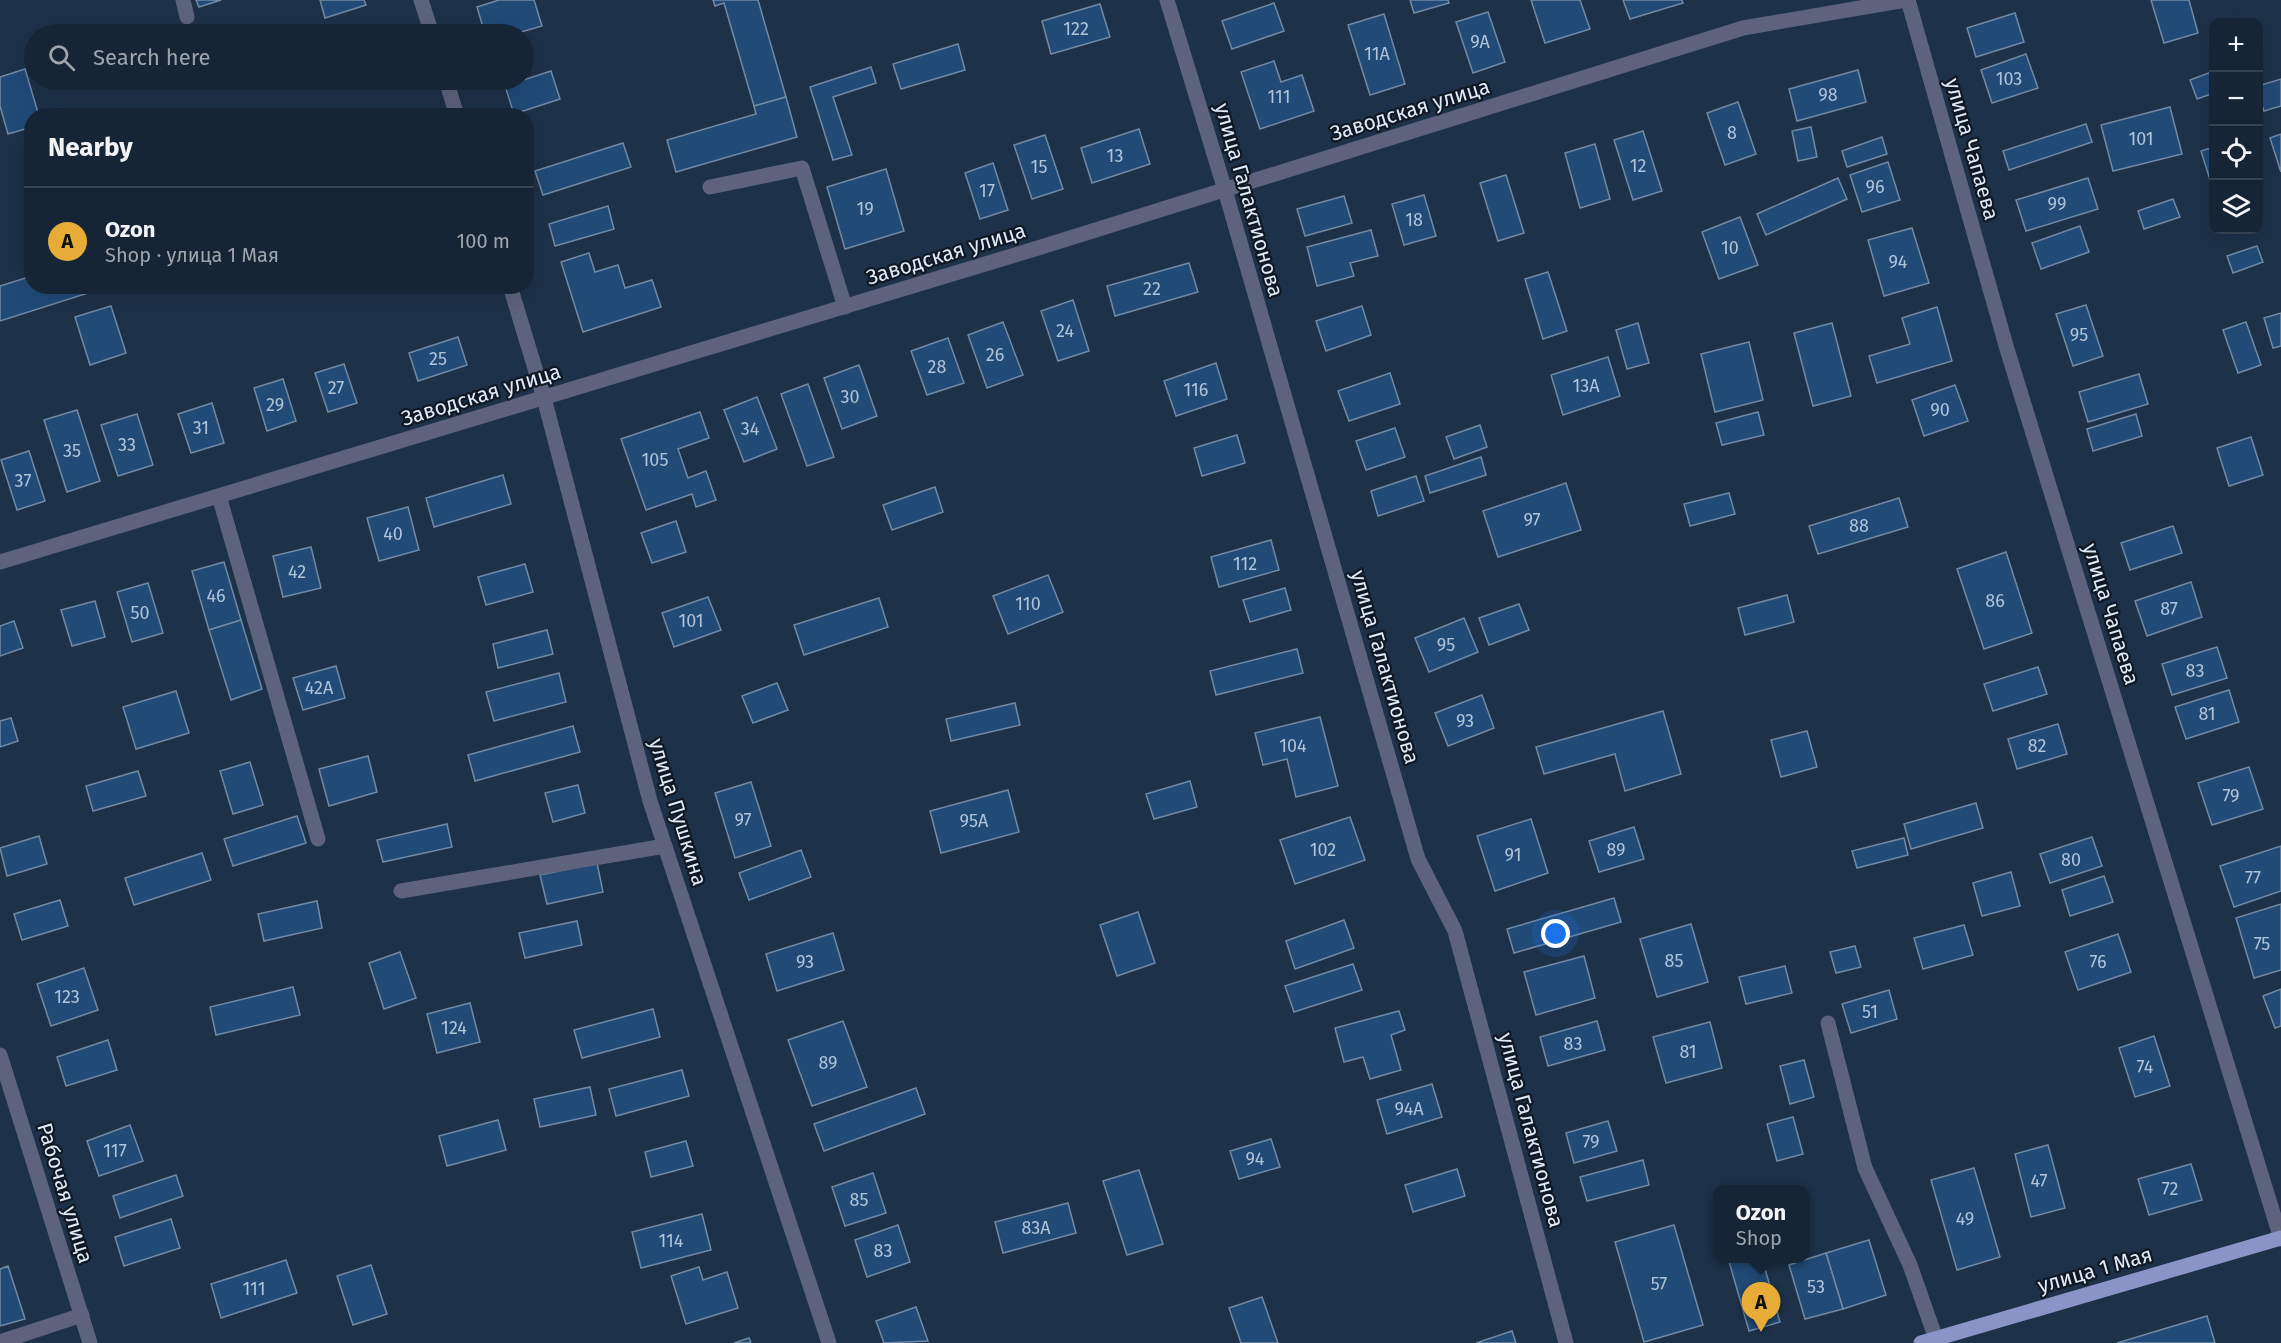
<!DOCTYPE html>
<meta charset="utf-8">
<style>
body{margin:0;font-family:"Fira Sans",sans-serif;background:#233142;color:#f1f3f6}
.controls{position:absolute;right:18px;top:18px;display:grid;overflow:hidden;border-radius:12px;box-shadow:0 6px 24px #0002}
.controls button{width:54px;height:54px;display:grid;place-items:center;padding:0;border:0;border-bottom:2px solid #354251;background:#162536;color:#f1f3f6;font:30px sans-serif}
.you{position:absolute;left:1556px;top:934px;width:21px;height:21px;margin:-15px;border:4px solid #fff;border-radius:50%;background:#1a73e8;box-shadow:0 0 0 9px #1a73e833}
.badge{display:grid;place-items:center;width:39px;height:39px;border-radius:50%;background:#e7ac37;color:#111;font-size:20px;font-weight:700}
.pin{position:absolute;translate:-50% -50px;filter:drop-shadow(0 2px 3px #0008)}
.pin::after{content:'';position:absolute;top:32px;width:21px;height:18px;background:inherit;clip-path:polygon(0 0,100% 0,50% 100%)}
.popup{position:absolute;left:1713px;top:1185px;width:96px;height:78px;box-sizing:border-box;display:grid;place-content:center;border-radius:12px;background:#162536;filter:drop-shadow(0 2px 4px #0005);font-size:20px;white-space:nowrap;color:#9ea5ad}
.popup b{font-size:22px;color:#f1f3f6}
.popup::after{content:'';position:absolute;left:50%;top:100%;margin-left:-12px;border:12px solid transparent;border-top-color:#162536}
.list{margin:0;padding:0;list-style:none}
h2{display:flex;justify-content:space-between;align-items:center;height:78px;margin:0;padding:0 24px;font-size:26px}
h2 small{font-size:20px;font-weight:400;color:#9ea5ad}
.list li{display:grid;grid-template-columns:39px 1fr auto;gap:18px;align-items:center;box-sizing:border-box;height:108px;padding:0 24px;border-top:2px solid #354251}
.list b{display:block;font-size:22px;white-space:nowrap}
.list p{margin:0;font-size:20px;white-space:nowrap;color:#9ea5ad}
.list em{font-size:20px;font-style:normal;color:#9ea5ad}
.icon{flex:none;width:33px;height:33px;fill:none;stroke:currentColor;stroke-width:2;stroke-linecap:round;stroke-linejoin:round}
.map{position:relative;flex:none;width:2281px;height:1343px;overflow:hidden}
.search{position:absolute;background:#162536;box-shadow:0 6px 24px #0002;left:24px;top:24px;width:510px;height:66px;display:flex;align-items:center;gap:15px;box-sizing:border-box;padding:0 21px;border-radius:33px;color:#9ea5ad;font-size:22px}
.panel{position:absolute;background:#162536;box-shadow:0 6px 24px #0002;left:24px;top:108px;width:510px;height:186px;border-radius:24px}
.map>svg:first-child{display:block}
.building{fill:#214a77;stroke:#7289a4;stroke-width:1.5}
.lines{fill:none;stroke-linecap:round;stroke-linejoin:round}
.minor{stroke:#5d637c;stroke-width:15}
.major{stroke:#8a94c7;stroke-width:15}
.labels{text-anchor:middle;stroke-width:4.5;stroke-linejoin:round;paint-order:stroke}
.number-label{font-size:18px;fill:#afc3d9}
.street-label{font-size:21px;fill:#deebfa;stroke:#101823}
</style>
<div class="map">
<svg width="2281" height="1343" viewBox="0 0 2281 1343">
<rect width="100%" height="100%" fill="#1d3148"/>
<g class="building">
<polygon points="196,0 221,0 199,7"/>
<polygon points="320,0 364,0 366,5 325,18"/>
<polygon points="499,0 534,0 542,26 514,34 485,34 477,7"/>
<polygon points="713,0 758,0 786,97 754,106 724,3 715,6"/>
<polygon points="1410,0 1448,0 1449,3 1414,13"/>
<polygon points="1531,0 1580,0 1590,29 1545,43"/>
<polygon points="1623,0 1682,0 1683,3 1630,19"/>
<polygon points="2151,0 2189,0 2198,33 2164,43"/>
<polygon points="1274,3 1284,31 1232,49 1222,21"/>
<polygon points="1100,4 1110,37 1051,54 1042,21"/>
<polygon points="1488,12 1505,62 1473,73 1456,22"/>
<polygon points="2015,13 2024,42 1976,57 1967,28"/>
<polygon points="1384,14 1405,84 1370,95 1348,25"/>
<polygon points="171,30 173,34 153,34"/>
<polygon points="958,44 965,70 901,89 893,64"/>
<polygon points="2026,54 2038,88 1992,103 1981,70"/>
<polygon points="1274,61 1281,82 1302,75 1314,111 1260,129 1241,72"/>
<polygon points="871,67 876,83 833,97 852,155 833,160 810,87"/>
<polygon points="25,69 39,116 32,116 32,127 8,134 0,106 0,77"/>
<polygon points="1858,70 1866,102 1797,121 1789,89"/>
<polygon points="551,71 560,99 514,114 505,86"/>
<polygon points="2214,71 2214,93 2197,99 2190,80"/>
<polygon points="2281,79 2281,106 2264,111 2258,94 2258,86"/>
<polygon points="331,80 350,80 332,84"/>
<polygon points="786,97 797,137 676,172 667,140 756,114 754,106"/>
<polygon points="1738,102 1756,154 1725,165 1707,113"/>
<polygon points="2170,107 2182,154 2113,171 2101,125"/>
<polygon points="2086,124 2092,142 2009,170 2003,151"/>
<polygon points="1811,127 1817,157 1798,161 1792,131"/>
<polygon points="1139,129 1150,164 1092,183 1081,148"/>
<polygon points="1643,131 1662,191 1633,200 1614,140"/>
<polygon points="2281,134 2281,172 2270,138"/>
<polygon points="1045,135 1063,189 1032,199 1014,145"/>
<polygon points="1882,137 1887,154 1847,167 1842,151"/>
<polygon points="623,143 631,167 543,195 535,171"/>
<polygon points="1595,144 1610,199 1580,208 1565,153"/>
<polygon points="2214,147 2214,182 2211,183 2201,151"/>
<polygon points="1888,162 1900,200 1862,212 1850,175"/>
<polygon points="993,163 1008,210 980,219 965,173"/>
<polygon points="886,169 904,231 845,249 827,187"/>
<polygon points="1506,175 1524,233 1498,241 1480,183"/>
<polygon points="1838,178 1847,199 1766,235 1757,214"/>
<polygon points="2088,178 2098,209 2026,231 2016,200"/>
<polygon points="1424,195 1436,236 1404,245 1392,204"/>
<polygon points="1344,196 1352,223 1305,236 1297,209"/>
<polygon points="2173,199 2180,217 2144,229 2138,211"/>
<polygon points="608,206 614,229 555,246 549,224"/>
<polygon points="1740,217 1758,265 1719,279 1702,232"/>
<polygon points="2080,226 2089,252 2041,269 2032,243"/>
<polygon points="1912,228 1929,283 1884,296 1868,240"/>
<polygon points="1371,230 1378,256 1350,263 1354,276 1317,286 1307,247"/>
<polygon points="2257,246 2263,262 2233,273 2227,256"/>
<polygon points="589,253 595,272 618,265 625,288 652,280 661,307 583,332 561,262"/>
<polygon points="1189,263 1198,292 1115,316 1107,286"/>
<polygon points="1548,272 1567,331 1543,339 1525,279"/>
<polygon points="32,276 32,286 110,286 0,321 0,286"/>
<polygon points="1073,300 1089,351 1058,361 1041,311"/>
<polygon points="2086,305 2103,356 2073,366 2056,314"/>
<polygon points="111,306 126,353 90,365 75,317"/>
<polygon points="1362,306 1371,335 1326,351 1316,321"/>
<polygon points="1937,307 1952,361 1877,383 1869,356 1910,344 1902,318"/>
<polygon points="2281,313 2281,346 2273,348 2264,318"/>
<polygon points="1003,322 1023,375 987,388 968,335"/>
<polygon points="2246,322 2261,365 2238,373 2223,330"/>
<polygon points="1638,323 1649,363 1627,369 1616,330"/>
<polygon points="1832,323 1851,396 1813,406 1794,333"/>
<polygon points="458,337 467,365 418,381 409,353"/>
<polygon points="948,338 964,383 927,395 911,351"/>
<polygon points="1749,342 1763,400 1715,412 1701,354"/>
<polygon points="1608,357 1620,396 1563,415 1551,375"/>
<polygon points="1216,363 1227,399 1176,416 1164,381"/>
<polygon points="344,364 357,403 328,412 315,373"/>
<polygon points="859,365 877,416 842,429 824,378"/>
<polygon points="1390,373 1400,404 1349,421 1338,391"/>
<polygon points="2139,374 2148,404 2088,422 2079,392"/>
<polygon points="283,379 296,421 267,431 254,388"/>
<polygon points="808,384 834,457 807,466 781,394"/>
<polygon points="1955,385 1968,421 1924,436 1912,400"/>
<polygon points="757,397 777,449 744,462 724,410"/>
<polygon points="212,403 224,443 191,453 178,414"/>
<polygon points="77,410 100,481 67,492 44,420"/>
<polygon points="700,412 709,438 678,449 688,478 706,471 716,500 696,507 692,494 646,510 621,439"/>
<polygon points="1758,412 1764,435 1722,445 1716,423"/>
<polygon points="137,414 153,465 118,476 101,425"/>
<polygon points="2136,414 2142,436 2093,451 2087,429"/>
<polygon points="1480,425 1487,447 1454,459 1446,437"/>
<polygon points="1395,428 1405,457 1366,470 1356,441"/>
<polygon points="1237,435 1245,463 1202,476 1194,448"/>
<polygon points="2251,437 2263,475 2229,486 2217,448"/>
<polygon points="29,451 45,501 17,510 1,460"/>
<polygon points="1481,457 1486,475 1430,493 1425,476"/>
<polygon points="503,475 511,504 434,527 426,498"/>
<polygon points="1416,476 1424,501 1378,516 1371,491"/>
<polygon points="1566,483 1581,530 1498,557 1483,511"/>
<polygon points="935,487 943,512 892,530 883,505"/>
<polygon points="1729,493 1735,514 1690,526 1684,504"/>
<polygon points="1899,498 1908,527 1818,554 1809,526"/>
<polygon points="408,507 419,550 379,561 367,518"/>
<polygon points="676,521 686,552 652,563 641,533"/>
<polygon points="2173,526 2182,553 2130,570 2121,543"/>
<polygon points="1271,540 1279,570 1219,587 1211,557"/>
<polygon points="311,547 321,588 283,597 273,556"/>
<polygon points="2006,552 2032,633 1984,649 1957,569"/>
<polygon points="224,562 241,620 209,630 192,571"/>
<polygon points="525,564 533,592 486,605 478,577"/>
<polygon points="1048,575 1063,612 1008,634 993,596"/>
<polygon points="2191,582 2202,617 2147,636 2135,601"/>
<polygon points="148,583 163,633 132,642 117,592"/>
<polygon points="1285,588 1291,610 1250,622 1243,600"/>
<polygon points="1787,595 1794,622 1745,635 1738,608"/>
<polygon points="708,597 721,630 674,647 662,613"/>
<polygon points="879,598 888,627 804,655 794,625"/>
<polygon points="95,601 105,637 72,646 61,610"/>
<polygon points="1519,604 1529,630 1489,645 1479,618"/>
<polygon points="1464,618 1478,652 1429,672 1415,638"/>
<polygon points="241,620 262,689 231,700 209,630"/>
<polygon points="14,621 23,648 0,656 0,626"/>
<polygon points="547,630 553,654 498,668 493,644"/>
<polygon points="2217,647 2227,678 2172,695 2162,664"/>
<polygon points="1297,649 1303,673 1216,695 1210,671"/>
<polygon points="336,666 345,698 303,710 293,678"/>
<polygon points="2038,667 2047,694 1993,711 1984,684"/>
<polygon points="559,673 566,702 494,721 486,692"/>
<polygon points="777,683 788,710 753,723 742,696"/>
<polygon points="2229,690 2239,722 2186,739 2175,707"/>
<polygon points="176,691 189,733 136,749 123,707"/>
<polygon points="1482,695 1494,728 1448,746 1435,713"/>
<polygon points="1015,703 1020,725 951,741 946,719"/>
<polygon points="1663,711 1681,774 1625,791 1615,754 1544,774 1536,747"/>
<polygon points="1320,717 1338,786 1296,797 1287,759 1263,765 1255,733"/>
<polygon points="11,718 18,741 0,747 0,721"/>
<polygon points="2058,724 2067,754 2017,769 2008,739"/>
<polygon points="573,726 580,752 475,781 468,755"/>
<polygon points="1807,731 1817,767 1781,777 1771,740"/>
<polygon points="368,756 377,792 329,806 319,769"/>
<polygon points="250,762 263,805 233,814 220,771"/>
<polygon points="2249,767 2263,809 2212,825 2198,783"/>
<polygon points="138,771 146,796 93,811 86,786"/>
<polygon points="1190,781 1197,807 1154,819 1146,794"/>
<polygon points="751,782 771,846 735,858 715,793"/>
<polygon points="578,785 585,813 553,822 545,793"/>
<polygon points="1008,790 1019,832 941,853 930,811"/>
<polygon points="1976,803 1983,828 1911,849 1904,824"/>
<polygon points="297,816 306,843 233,866 224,839"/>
<polygon points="1350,817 1365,860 1295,884 1280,840"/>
<polygon points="1531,819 1548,873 1495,891 1477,836"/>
<polygon points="447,824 452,847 383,862 377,840"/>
<polygon points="1634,827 1644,859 1599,872 1589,841"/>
<polygon points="39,836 47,864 7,876 0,848"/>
<polygon points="2092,837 2102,866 2050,883 2040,854"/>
<polygon points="1904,838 1908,855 1857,868 1852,851"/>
<polygon points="2281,846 2281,891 2234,907 2220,866"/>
<polygon points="801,850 811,877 749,900 739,873"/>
<polygon points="202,853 211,880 134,905 125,878"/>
<polygon points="597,863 603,892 547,904 540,875"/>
<polygon points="2011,872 2020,906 1982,916 1973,883"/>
<polygon points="2104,876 2113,902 2070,916 2062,890"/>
<polygon points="1614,898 1621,922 1514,953 1507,929"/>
<polygon points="60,900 68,926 22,940 14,914"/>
<polygon points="317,901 322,928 264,941 258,914"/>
<polygon points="2281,904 2281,970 2254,978 2236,918"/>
<polygon points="1138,912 1155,963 1117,976 1100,925"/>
<polygon points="1344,920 1354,948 1295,969 1286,941"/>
<polygon points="577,921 582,945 525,958 519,933"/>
<polygon points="1691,924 1708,982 1657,997 1640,939"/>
<polygon points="1964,925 1973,955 1923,969 1914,938"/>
<polygon points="833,933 844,970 777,991 766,954"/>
<polygon points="2118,934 2131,972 2078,990 2065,952"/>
<polygon points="1855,946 1861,967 1836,973 1830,952"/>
<polygon points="400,952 416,998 384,1009 369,963"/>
<polygon points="1584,956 1595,998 1536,1015 1524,972"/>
<polygon points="1353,964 1362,990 1294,1012 1285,986"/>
<polygon points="1785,966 1792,993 1746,1004 1739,977"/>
<polygon points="84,968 98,1010 51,1026 37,984"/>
<polygon points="293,987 300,1015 216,1035 210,1007"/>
<polygon points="2281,989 2281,1026 2275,1028 2263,996"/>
<polygon points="1889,990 1897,1019 1851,1033 1842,1004"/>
<polygon points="470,1003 480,1042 437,1053 427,1014"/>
<polygon points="653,1009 660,1037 582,1058 574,1030"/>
<polygon points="1399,1011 1405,1030 1391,1035 1401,1070 1370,1079 1363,1057 1344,1062 1335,1028"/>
<polygon points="843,1021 867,1087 812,1106 788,1040"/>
<polygon points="1597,1021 1605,1050 1548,1066 1540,1037"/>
<polygon points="1710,1022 1722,1068 1666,1083 1653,1037"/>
<polygon points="2154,1036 2170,1086 2135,1097 2119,1048"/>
<polygon points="108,1040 117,1070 66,1086 57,1057"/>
<polygon points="1804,1060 1814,1097 1790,1104 1780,1066"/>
<polygon points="682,1070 689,1096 616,1116 609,1089"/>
<polygon points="1432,1084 1442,1117 1387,1134 1377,1100"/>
<polygon points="590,1087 596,1115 540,1127 534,1099"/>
<polygon points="916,1088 925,1114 824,1151 814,1124"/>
<polygon points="1793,1117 1803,1154 1777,1161 1767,1124"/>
<polygon points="498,1120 506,1150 447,1166 439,1136"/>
<polygon points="1608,1121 1617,1151 1574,1163 1566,1133"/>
<polygon points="130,1125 143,1161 99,1176 87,1141"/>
<polygon points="1271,1139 1280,1167 1239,1179 1230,1151"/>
<polygon points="686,1141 693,1166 651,1177 645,1152"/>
<polygon points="2048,1145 2065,1208 2031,1217 2015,1154"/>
<polygon points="1643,1160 1649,1185 1587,1201 1580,1177"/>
<polygon points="2191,1164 2202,1200 2149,1215 2138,1179"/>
<polygon points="1974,1168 2000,1257 1957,1270 1931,1180"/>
<polygon points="1457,1169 1465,1196 1413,1212 1405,1185"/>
<polygon points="1139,1170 1163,1244 1127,1255 1103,1181"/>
<polygon points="873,1173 886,1213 845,1226 832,1187"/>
<polygon points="176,1175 183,1196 120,1218 113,1196"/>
<polygon points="1068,1203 1076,1233 1003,1253 995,1222"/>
<polygon points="702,1214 711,1250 641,1268 632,1232"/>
<polygon points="171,1219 180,1248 124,1266 115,1237"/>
<polygon points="898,1225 910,1262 867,1277 855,1240"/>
<polygon points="1674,1225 1703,1325 1644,1342 1615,1242"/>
<polygon points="1869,1240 1886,1295 1843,1309 1826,1253"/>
<polygon points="1826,1253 1843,1309 1805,1319 1789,1265"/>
<polygon points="1728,1258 1762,1258 1780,1322 1749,1331"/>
<polygon points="286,1260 297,1293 221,1318 211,1284"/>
<polygon points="371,1265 387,1314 353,1325 337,1276"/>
<polygon points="8,1266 25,1319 0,1326 0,1269"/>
<polygon points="699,1267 703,1280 727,1272 738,1308 686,1324 671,1276"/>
<polygon points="1262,1297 1278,1343 1241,1343 1229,1308"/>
<polygon points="916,1307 928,1341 884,1343 876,1321"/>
<polygon points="2207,1316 2215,1343 2117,1343"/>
<polygon points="1512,1331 1516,1343 1476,1343"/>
<polygon points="749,1338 751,1343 734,1343"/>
</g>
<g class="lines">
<g class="minor">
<polyline points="183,0 187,17"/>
<polyline points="421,0 432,34"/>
<polyline points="1167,0 1225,190 1418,859 1455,931 1566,1343"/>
<polyline points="1908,0 2007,349 2281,1239"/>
<polyline points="446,80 457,116"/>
<polyline points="710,187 802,168 845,307"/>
<polyline points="510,286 544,398 650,801 829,1343"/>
<polyline points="219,496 318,839"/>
<polyline points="0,562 1038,248 1743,28 1906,0"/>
<polyline points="401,891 665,846"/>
<polyline points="1828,1023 1865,1168 1910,1265 1936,1339"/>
<polyline points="0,1055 90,1343"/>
<polyline points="0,1342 82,1315"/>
</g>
<polyline class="major" points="1921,1343 2281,1238"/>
</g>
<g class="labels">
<g class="number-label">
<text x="1076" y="35">122</text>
<text x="1480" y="48">9А</text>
<text x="1377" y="60">11А</text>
<text x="2009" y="85">103</text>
<text x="1828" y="101">98</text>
<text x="1279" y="103">111</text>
<text x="1732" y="139">8</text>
<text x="2141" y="145">101</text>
<text x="1115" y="162">13</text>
<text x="1638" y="172">12</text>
<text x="1039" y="173">15</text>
<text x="1875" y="193">96</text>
<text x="987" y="197">17</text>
<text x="2057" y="210">99</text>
<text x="865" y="215">19</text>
<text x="1414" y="226">18</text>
<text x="1730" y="254">10</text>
<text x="1898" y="268">94</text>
<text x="1152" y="295">22</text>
<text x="1065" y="337">24</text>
<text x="2079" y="341">95</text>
<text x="995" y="361">26</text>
<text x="438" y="365">25</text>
<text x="937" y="373">28</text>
<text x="1586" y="392">13А</text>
<text x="336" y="394">27</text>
<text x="1196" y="396">116</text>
<text x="850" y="403">30</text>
<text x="275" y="411">29</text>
<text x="1940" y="416">90</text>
<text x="201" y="434">31</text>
<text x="750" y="435">34</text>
<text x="127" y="451">33</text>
<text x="72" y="457">35</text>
<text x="655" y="466">105</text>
<text x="23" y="487">37</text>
<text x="1532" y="526">97</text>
<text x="1859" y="532">88</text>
<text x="393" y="540">40</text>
<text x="1245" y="570">112</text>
<text x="297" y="578">42</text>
<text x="216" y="602">46</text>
<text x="1995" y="607">86</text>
<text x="1028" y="610">110</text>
<text x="2169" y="615">87</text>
<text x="140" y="619">50</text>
<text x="691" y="627">101</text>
<text x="1446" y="651">95</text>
<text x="2195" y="677">83</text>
<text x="319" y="694">42А</text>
<text x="2207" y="720">81</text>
<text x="1465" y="727">93</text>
<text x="1293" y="752">104</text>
<text x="2037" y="752">82</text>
<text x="2231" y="802">79</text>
<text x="743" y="826">97</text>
<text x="974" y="827">95А</text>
<text x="1323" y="856">102</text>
<text x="1616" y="856">89</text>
<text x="1513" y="861">91</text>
<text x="2071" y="866">80</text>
<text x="2253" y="884">77</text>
<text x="2262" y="950">75</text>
<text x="1674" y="967">85</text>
<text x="805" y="968">93</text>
<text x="2098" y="968">76</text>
<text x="67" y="1003">123</text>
<text x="1870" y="1018">51</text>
<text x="454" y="1034">124</text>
<text x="1573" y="1050">83</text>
<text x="1688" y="1058">81</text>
<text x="828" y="1069">89</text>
<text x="2145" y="1073">74</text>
<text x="1409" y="1115">94А</text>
<text x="1591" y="1148">79</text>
<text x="115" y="1157">117</text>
<text x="1255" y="1165">94</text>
<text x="2039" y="1187">47</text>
<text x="2170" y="1195">72</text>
<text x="859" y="1206">85</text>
<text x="1965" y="1225">49</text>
<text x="1036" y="1234">83А</text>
<text x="671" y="1247">114</text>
<text x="883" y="1257">83</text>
<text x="1659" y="1290">57</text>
<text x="1816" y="1293">53</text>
<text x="254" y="1295">111</text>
</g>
<g class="street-label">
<text transform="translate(1410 110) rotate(-17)" y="7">Заводская улица</text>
<text transform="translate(1972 149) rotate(74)" y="7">улица Чапаева</text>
<text transform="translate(1249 200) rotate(74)" y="7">улица Галактионова</text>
<text transform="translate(946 254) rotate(-17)" y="7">Заводская улица</text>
<text transform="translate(481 395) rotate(-17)" y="7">Заводская улица</text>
<text transform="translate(2111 614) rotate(73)" y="7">улица Чапаева</text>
<text transform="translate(1385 667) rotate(74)" y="7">улица Галактионова</text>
<text transform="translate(678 812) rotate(73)" y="7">улица Пушкина</text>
<text transform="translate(1531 1130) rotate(75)" y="7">улица Галактионова</text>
<text transform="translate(65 1193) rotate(73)" y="7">Рабочая улица</text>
<text transform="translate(2095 1270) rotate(-16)" y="7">улица 1 Мая</text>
</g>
</g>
</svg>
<div class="controls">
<button>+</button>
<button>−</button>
<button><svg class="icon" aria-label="locate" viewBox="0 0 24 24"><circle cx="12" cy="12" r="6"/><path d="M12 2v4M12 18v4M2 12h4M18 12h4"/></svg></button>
<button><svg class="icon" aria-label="layers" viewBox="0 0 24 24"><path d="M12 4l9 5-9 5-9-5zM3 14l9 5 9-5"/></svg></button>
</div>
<div class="you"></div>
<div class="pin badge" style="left:1761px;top:1332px">A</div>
<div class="popup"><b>Ozon</b>Shop</div>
<div class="search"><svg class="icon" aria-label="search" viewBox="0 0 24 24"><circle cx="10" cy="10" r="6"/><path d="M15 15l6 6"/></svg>Search here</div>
<section class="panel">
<h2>Nearby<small></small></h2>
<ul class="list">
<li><span class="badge">A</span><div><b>Ozon</b><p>Shop · улица 1 Мая</p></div><em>100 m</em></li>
</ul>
</section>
</div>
